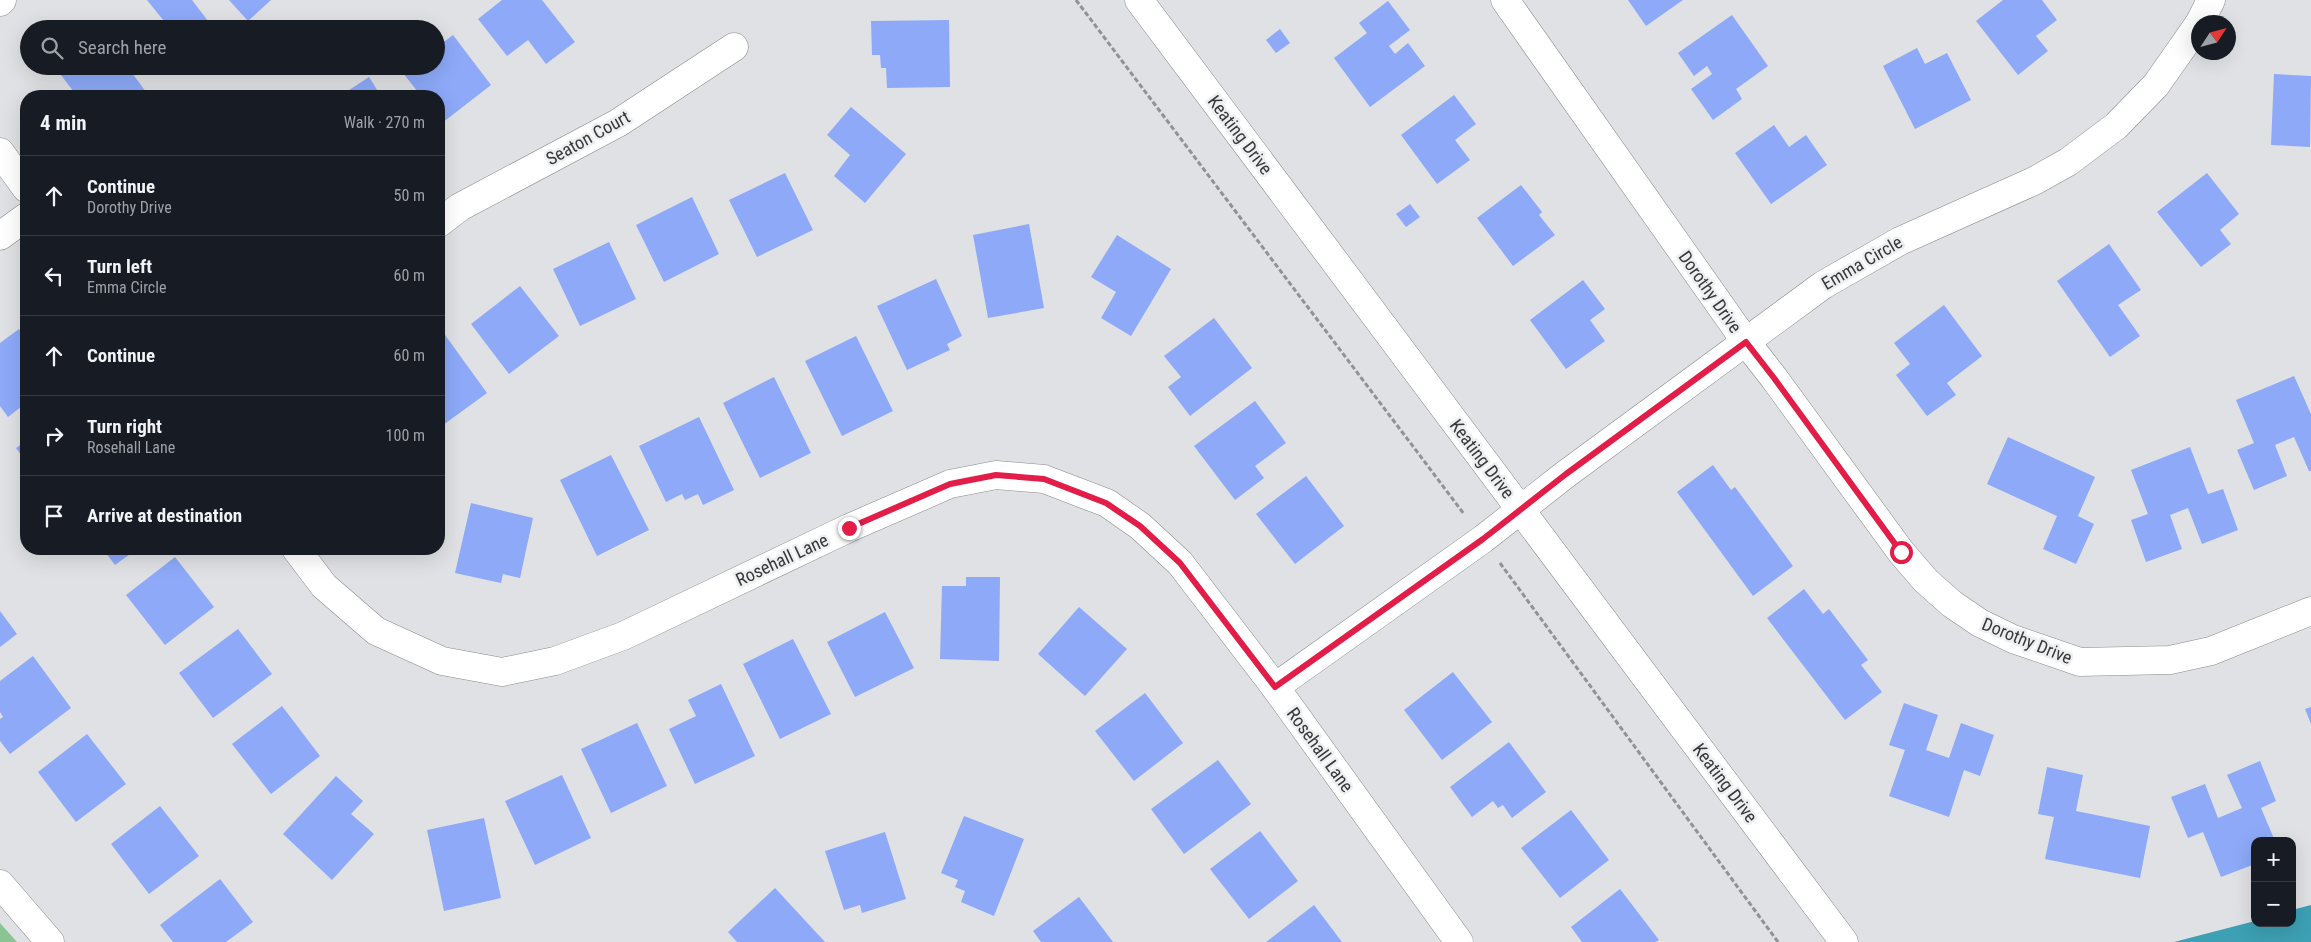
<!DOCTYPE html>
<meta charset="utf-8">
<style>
body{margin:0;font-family:"Roboto Condensed",sans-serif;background:#20242c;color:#f1f3f6}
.controls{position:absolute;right:15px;bottom:15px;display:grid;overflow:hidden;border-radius:10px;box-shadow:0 5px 20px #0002}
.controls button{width:45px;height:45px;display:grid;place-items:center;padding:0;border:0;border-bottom:1px solid #363941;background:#171b24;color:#f1f3f6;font:25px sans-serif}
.compass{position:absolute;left:2191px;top:15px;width:45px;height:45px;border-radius:50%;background:#171b24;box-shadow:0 5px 20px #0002;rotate:54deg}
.stop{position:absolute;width:15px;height:15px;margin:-11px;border:4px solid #e11d48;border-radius:50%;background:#fff}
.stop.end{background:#e11d48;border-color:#fff;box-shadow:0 1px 5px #0008}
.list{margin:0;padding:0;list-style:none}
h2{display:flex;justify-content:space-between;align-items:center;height:65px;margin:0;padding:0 20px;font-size:21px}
h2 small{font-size:16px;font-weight:400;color:#9ea1a6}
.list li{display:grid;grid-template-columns:32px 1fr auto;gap:15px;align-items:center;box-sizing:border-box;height:80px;padding:0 20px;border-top:1px solid #363941}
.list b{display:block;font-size:19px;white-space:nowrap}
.list p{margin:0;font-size:16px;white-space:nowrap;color:#9ea1a6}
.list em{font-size:16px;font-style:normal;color:#9ea1a6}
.icon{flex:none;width:28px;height:28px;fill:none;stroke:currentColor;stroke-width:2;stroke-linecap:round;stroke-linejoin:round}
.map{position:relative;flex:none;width:2311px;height:942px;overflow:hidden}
.search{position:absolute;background:#171b24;box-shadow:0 5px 20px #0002;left:20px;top:20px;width:425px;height:55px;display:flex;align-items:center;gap:12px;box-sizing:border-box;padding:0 18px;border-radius:28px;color:#9ea1a6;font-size:19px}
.panel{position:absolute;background:#171b24;box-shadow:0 5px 20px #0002;left:20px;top:90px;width:425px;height:465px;border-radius:20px}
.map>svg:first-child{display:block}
.green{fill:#8bc493}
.water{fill:#3da0b4}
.building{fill:#8da9f8}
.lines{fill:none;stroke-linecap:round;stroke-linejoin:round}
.minor-casing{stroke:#898a8c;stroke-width:29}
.path{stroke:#919294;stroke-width:3;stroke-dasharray:5 2.5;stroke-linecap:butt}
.minor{stroke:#fff;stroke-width:28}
.route{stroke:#e11d48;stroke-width:6}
.labels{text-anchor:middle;stroke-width:5;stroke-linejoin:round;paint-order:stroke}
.street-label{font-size:18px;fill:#373839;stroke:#eeeff1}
</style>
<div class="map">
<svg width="2311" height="942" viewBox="0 0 2311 942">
<rect width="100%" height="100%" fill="#e0e1e4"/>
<polygon class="green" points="0,923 17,942 0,942"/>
<polygon class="water" points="2311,905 2311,942 2174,942 2255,921 2255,923 2292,923 2292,910"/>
<g class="building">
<polygon points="147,0 192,0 214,29 154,29 164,21"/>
<polygon points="229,0 271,0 248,21"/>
<polygon points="502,0 542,0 575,42 546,64 528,40 507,56 478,19"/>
<polygon points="1628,0 1683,0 1646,26"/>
<polygon points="2003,0 2042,0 2057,20 2036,36 2048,51 2018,75 1976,21"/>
<polygon points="1388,1 1410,30 1389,46 1395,54 1408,43 1425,66 1370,107 1334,58 1367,33 1359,23"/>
<polygon points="1732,15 1768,66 1736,89 1742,99 1713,120 1691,89 1712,74 1707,66 1694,76 1678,53"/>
<polygon points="949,20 950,87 887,88 886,68 881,68 880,55 872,55 871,21"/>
<polygon points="1280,29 1290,43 1276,53 1266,40"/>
<polygon points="453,35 491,85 442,123 439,119 439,96 421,96 403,73 412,66 436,66 436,48"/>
<polygon points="1917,48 1925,64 1947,53 1971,100 1915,129 1883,66"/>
<polygon points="54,66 127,66 149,96 77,96"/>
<polygon points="2274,74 2311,76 2310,147 2271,145"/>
<polygon points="369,77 381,96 340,96"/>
<polygon points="1454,95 1476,124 1455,140 1470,160 1437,184 1401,135"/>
<polygon points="851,107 906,154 865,203 834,176 850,155 827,135"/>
<polygon points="1774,125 1789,147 1806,135 1827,165 1771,204 1735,153"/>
<polygon points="785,173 813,230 757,257 729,200"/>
<polygon points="2207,173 2239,214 2220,230 2231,244 2201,267 2157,212"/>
<polygon points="1521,185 1542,212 1539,215 1555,235 1513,266 1477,218"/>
<polygon points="692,197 719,254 664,282 636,225"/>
<polygon points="1410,204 1420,217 1406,227 1396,214"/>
<polygon points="1029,224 1044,308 988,318 973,235"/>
<polygon points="1117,235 1171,269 1131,336 1101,318 1116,292 1091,277"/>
<polygon points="609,242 636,299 580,326 553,269"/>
<polygon points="2109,244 2141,290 2118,305 2140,336 2110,357 2057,281"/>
<polygon points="936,279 962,336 947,344 950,350 907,370 877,306"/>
<polygon points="1583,280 1605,309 1590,320 1605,341 1566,369 1530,320"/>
<polygon points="520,286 559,336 509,374 471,324"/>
<polygon points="1944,305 1982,356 1947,383 1956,395 1927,416 1896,375 1910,364 1894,343"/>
<polygon points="1214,318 1252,368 1190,416 1168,387 1181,377 1164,356"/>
<polygon points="440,328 487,393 439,428 439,329"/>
<polygon points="19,329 26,338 26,403 8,417 0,406 0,343"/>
<polygon points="856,336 893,411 842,436 805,361"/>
<polygon points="2294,376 2311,414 2311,471 2309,471 2294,437 2275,445 2287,476 2254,490 2237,450 2254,443 2236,400"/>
<polygon points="774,377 811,453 760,478 723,403"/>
<polygon points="1255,401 1286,443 1255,466 1264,478 1235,500 1194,446"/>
<polygon points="699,417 734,490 703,505 698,494 685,500 682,494 666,502 639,446"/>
<polygon points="2008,437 2095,477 2078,516 2094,524 2076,564 2043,549 2057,516 1987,484"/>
<polygon points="26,441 26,462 16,448"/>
<polygon points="2190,447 2208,494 2223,489 2238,530 2202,544 2188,508 2170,515 2182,549 2146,562 2131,520 2148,514 2131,470"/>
<polygon points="611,455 649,530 597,556 560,480"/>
<polygon points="1713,465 1731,490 1735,487 1793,566 1753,596 1677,492"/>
<polygon points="1306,476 1344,526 1295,564 1256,514"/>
<polygon points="471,503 533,518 520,578 503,574 501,583 455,573"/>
<polygon points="103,549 137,549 115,565"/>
<polygon points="175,557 214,607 165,645 126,595"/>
<polygon points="966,577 1000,577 999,661 940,659 942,586 966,586"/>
<polygon points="1804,589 1823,614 1829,609 1868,660 1861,665 1882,692 1845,720 1767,618"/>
<polygon points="1079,607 1127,649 1085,696 1038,654"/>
<polygon points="0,611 17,634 0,647"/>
<polygon points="885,612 914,668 855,697 827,642"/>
<polygon points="238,629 272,674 213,718 179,673"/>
<polygon points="793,639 831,714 780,739 743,664"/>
<polygon points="33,656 71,708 10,754 0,741 0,719 3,717 0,712 0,681"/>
<polygon points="1453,672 1492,722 1442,760 1404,710"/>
<polygon points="721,684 755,756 695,784 669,729 696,716 688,700"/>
<polygon points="1145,693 1183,743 1134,781 1095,731"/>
<polygon points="1904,703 1938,715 1926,750 1949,758 1961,723 1994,735 1980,776 1964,770 1949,817 1889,796 1905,750 1889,745"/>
<polygon points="282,706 320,756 271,794 232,744"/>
<polygon points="2311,707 2311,724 2305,709"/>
<polygon points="637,723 667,786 611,813 581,749"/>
<polygon points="87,734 126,784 76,822 38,772"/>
<polygon points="1509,742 1546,792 1512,818 1503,805 1498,808 1493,801 1472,817 1450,787"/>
<polygon points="1218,760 1251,804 1184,854 1151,809"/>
<polygon points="2260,761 2276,801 2261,808 2275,841 2255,841 2255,864 2221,877 2203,832 2188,838 2171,797 2205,784 2218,818 2242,808 2227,775"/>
<polygon points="2047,767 2083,775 2076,811 2150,826 2140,878 2045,859 2054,817 2038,814"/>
<polygon points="562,775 591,838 535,865 505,801"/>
<polygon points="336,776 363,801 351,814 374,834 332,880 283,834"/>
<polygon points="160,806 199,856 149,894 111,844"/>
<polygon points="1571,810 1609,860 1560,898 1521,848"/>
<polygon points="964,816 1024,839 994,916 961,902 965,891 955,887 958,880 941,873"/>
<polygon points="484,818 501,898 444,911 427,830"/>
<polygon points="1260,831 1298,881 1249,919 1210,869"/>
<polygon points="885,832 906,899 862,913 860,905 844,910 825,851"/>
<polygon points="220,879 253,922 226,942 173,942 160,925"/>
<polygon points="775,888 825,942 737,942 728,932"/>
<polygon points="1620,889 1659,940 1655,942 1582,942 1571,927"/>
<polygon points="1079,897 1113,942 1041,942 1033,931"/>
<polygon points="1314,905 1342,942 1266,942"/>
</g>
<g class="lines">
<defs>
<g id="minor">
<polyline points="1139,0 1844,942"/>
<polyline points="1505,0 1746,342 1774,378 1901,552 1926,581 1952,604 1980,623 2013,639 2080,662 2170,660 2211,651 2311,611"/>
<polyline points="0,2 2,0"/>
<polyline points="2200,22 2211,0"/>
<polyline points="0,152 26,188"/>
<polyline points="439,223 460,207 618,123 734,47"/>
<polyline points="0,236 26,217"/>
<polyline points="296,549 324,586 376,631 442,661 502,672 555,661 623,636 849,528 950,484 996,475 1044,479 1107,503 1140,526 1180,563 1275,687 1459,942"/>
<polyline points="1275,687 1483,539 1566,474 1823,285 1900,241 2034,181 2068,162 2116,126 2156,85 2198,25"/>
<polyline points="0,884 50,942"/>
</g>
</defs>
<use href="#minor" class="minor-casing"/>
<g class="path">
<polyline points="1076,0 1464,514"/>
<polyline points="1500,563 1778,942"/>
</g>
<use href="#minor" class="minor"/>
</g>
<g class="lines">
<polyline class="route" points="849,528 950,484 996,475 1044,479 1106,503 1140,526 1180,563 1275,687 1483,539 1566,474 1746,342 1774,378 1901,552"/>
</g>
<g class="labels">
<g class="street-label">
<text transform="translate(1240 135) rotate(53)" y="6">Keating Drive</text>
<text transform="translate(588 138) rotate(-29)" y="6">Seaton Court</text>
<text transform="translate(1862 263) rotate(-30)" y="6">Emma Circle</text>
<text transform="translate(1710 292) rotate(55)" y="6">Dorothy Drive</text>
<text transform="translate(1482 459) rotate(53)" y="6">Keating Drive</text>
<text transform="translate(782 560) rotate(-25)" y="6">Rosehall Lane</text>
<text transform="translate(2027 641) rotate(22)" y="6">Dorothy Drive</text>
<text transform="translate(1320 750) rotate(54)" y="6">Rosehall Lane</text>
<text transform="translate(1725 783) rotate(53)" y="6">Keating Drive</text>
</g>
</g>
</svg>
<div class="controls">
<button>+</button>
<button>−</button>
</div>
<svg class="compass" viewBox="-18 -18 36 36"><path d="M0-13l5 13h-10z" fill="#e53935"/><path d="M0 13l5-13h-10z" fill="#9ea1a6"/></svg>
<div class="stop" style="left:1901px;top:552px"></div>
<div class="stop end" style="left:849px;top:528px"></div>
<div class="search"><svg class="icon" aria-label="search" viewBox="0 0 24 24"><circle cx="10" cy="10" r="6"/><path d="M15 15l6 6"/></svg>Search here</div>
<section class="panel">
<h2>4 min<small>Walk · 270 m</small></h2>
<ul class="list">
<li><svg class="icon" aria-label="ahead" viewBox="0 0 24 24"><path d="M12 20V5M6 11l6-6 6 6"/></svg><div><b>Continue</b><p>Dorothy Drive</p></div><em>50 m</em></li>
<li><svg class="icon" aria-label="left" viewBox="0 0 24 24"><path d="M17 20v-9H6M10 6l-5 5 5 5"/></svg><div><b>Turn left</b><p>Emma Circle</p></div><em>60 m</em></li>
<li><svg class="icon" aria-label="ahead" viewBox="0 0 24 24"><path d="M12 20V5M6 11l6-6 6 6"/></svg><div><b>Continue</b></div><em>60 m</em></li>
<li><svg class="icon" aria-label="right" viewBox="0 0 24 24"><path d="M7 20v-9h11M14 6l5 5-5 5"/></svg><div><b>Turn right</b><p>Rosehall Lane</p></div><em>100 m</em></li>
<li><svg class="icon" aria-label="arrive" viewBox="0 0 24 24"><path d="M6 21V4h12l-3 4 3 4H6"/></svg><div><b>Arrive at destination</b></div></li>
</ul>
</section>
</div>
